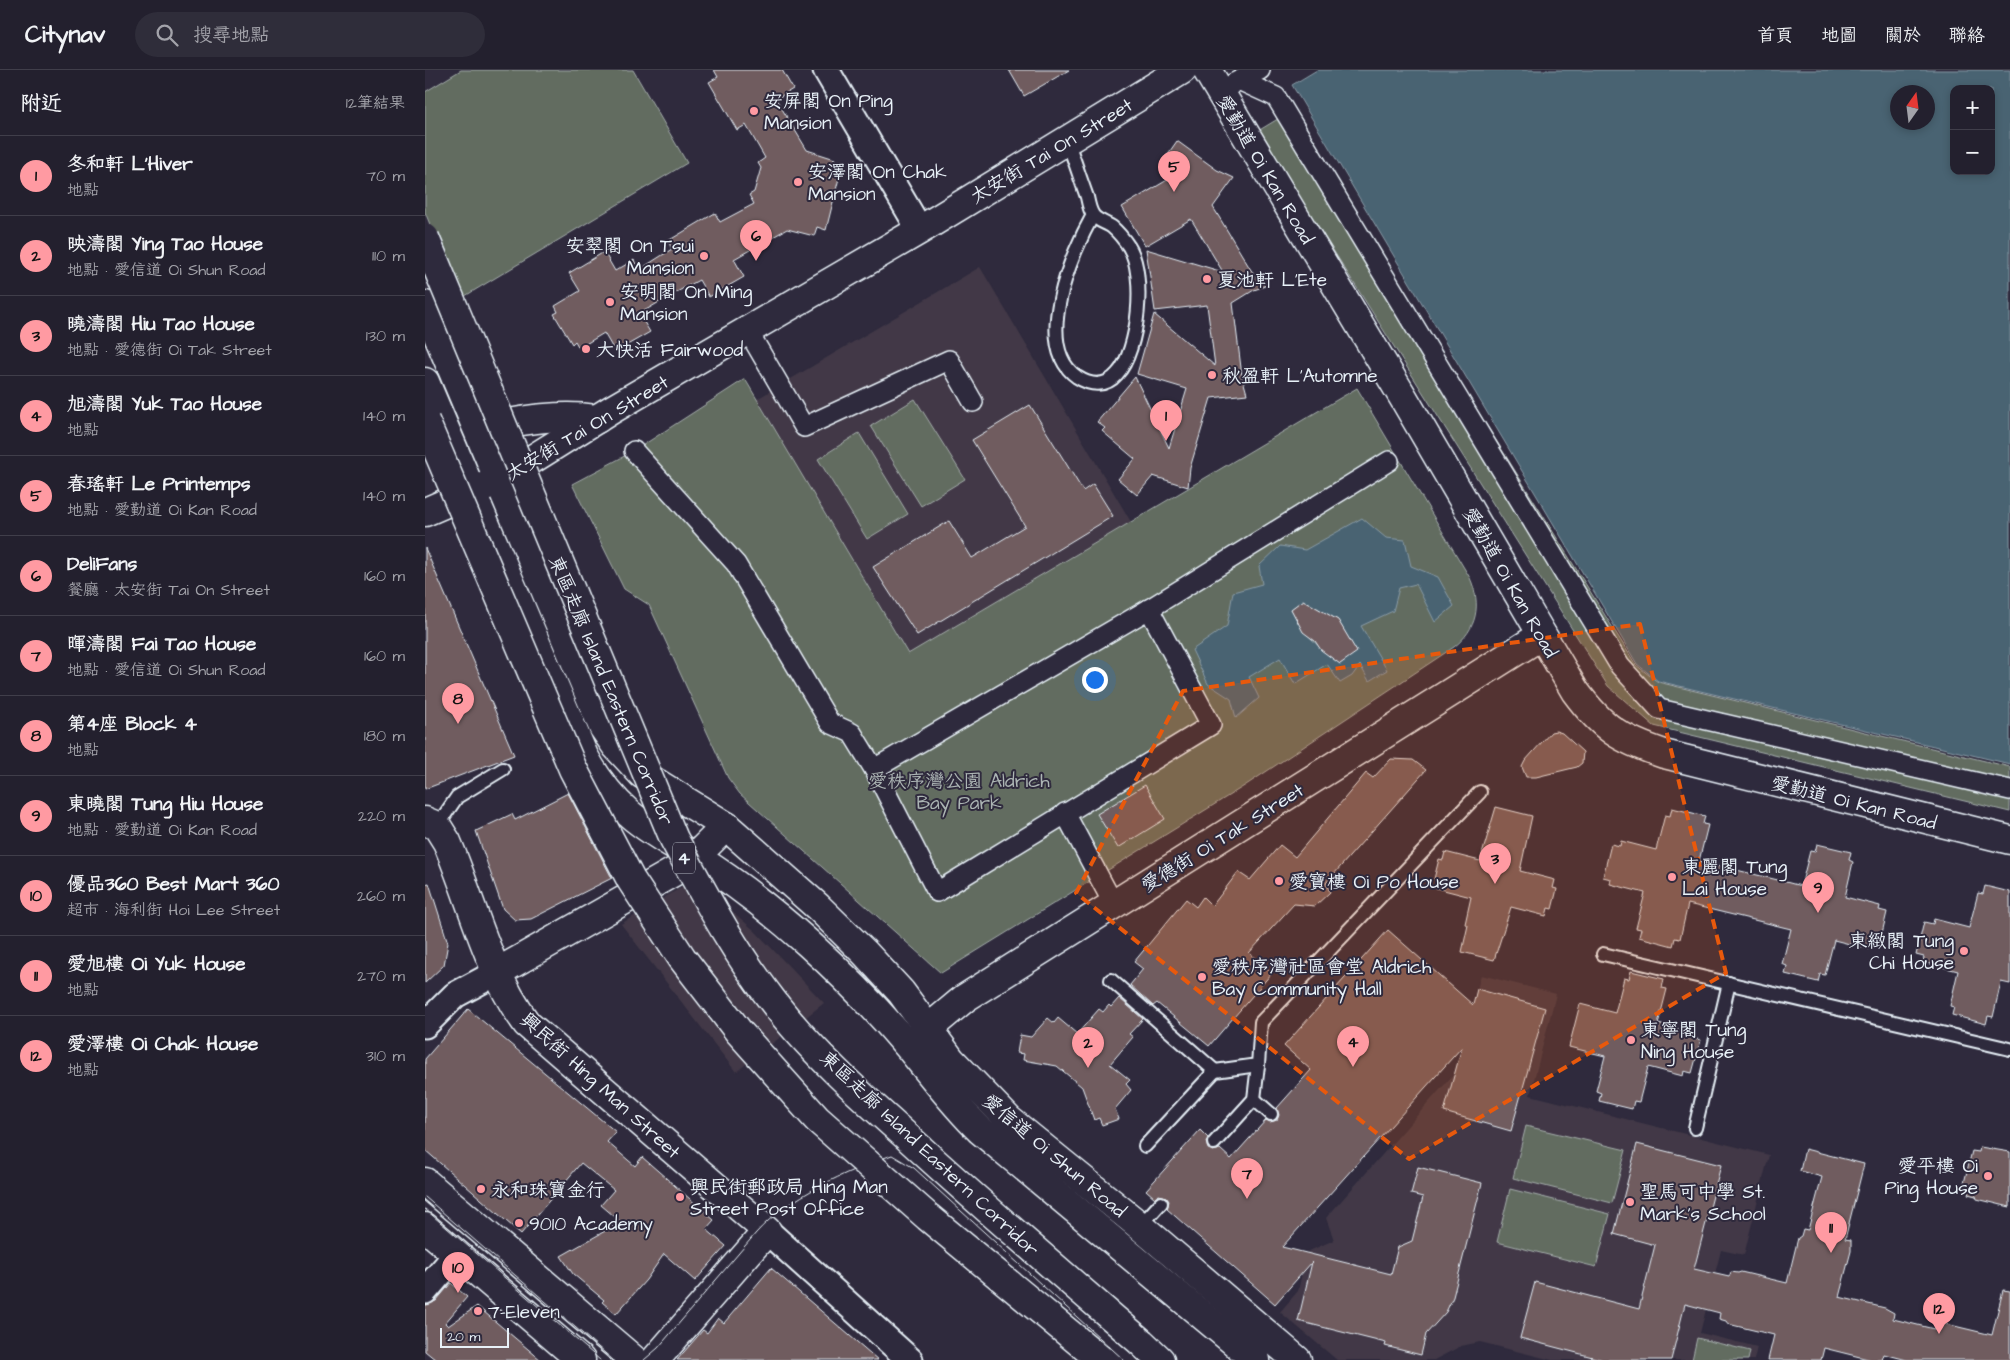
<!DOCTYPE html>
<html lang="zh-TW">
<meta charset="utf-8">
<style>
body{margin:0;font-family:"Architects Daughter","LXGW WenKai TC",sans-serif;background:#2f2d3a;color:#f1f3f6}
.controls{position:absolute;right:15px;top:15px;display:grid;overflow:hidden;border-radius:10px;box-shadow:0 2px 8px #0003}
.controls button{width:45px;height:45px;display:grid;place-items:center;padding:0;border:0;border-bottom:1px solid #403e4a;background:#23202e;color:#f1f3f6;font:25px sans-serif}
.compass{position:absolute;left:1465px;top:15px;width:45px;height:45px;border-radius:50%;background:#23202e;box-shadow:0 2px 8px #0003;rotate:14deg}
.scale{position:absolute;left:15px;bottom:12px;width:69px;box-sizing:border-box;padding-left:5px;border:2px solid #e8f1f8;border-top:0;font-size:14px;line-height:18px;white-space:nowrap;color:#e8f1f8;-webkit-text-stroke:4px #2f2a3d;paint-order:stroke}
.you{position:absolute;left:669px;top:609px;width:18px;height:18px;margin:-12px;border:4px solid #fff;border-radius:50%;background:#1a73e8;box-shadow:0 0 0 8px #1a73e833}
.badge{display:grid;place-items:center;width:32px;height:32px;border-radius:50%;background:#ff9aa2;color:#111;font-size:16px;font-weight:700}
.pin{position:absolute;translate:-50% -41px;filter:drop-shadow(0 1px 2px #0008)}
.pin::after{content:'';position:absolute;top:26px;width:18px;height:15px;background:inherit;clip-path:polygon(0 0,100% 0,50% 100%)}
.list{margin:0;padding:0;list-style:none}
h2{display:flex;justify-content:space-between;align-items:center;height:65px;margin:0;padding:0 20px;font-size:21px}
h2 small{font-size:16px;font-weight:400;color:#a3a3aa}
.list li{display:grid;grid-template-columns:32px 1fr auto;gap:15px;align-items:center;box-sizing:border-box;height:80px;padding:0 20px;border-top:1px solid #403e4a}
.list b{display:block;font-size:19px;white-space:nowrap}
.list p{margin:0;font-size:16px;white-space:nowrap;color:#a3a3aa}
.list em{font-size:16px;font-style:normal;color:#a3a3aa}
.icon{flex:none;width:28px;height:28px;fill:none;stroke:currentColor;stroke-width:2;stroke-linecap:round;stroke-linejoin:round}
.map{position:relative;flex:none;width:1585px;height:1290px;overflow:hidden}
header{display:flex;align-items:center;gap:30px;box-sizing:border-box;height:70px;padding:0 25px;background:#23202e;border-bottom:1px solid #403e4a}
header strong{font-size:24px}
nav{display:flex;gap:28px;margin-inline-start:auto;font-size:18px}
.search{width:350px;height:45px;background:#2f2d3a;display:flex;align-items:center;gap:12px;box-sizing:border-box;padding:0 18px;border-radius:28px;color:#a3a3aa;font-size:19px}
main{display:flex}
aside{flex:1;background:#23202e}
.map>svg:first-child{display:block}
.built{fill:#423947}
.green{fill:#626c60;stroke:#a5aeac}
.water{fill:#4a6372;stroke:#899ca8;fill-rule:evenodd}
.building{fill:#705b5e;stroke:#e8f1f8}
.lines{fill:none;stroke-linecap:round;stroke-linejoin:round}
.service-casing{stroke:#e8f1f8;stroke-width:16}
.pedestrian-casing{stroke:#e8f1f8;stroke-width:22}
.minor-casing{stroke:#e8f1f8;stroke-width:29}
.tertiary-casing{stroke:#e8f1f8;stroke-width:31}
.secondary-casing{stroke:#e8f1f8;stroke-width:31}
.motorway-casing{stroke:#e8f1f8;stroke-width:31}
.service{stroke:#2f2a3d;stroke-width:12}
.pedestrian{stroke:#2f2a3d;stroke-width:19}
.minor{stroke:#2f2a3d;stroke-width:25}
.tertiary{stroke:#2f2a3d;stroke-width:28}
.secondary{stroke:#2f2a3d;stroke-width:28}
.motorway{stroke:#2f2a3d;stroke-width:28}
.tram{stroke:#e8f1f8;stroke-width:1}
.motorway-bridge-casing{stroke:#e8f1f8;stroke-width:31;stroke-linecap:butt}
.motorway-bridge{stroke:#2f2a3d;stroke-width:28}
.marked{fill:#e8590c;fill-opacity:0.2;stroke:#e8590c;stroke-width:4;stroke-dasharray:10 6;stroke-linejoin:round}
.poi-dot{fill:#ff9aa2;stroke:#2f2a3d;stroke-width:2}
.labels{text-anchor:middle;stroke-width:4;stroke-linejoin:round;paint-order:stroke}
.shield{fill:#2f2a3d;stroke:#b0b5c0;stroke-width:1}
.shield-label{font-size:18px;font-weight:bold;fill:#e8f1f8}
.poi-label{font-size:19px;fill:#e8f1f8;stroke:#2f2a3d;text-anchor:start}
.street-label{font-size:19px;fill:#e8f1f8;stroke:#2f2a3d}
.park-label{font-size:19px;fill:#acb5b4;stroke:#2f2a3d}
</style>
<header>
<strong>Citynav</strong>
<div class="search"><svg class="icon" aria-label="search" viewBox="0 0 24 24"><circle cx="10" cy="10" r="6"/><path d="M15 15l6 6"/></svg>搜尋地點</div>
<nav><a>首頁</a><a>地圖</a><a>關於</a><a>聯絡</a></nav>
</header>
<main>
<aside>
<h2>附近<small>12筆結果</small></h2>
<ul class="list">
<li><span class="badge">1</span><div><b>冬和軒 L'Hiver</b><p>地點</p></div><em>70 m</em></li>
<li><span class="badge">2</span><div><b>映濤閣 Ying Tao House</b><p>地點 · 愛信道 Oi Shun Road</p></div><em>110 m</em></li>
<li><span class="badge">3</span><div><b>曉濤閣 Hiu Tao House</b><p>地點 · 愛德街 Oi Tak Street</p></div><em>130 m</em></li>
<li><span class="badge">4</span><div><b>旭濤閣 Yuk Tao House</b><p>地點</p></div><em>140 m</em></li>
<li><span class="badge">5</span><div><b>春瑤軒 Le Printemps</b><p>地點 · 愛勤道 Oi Kan Road</p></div><em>140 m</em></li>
<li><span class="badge">6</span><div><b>DeliFans</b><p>餐廳 · 太安街 Tai On Street</p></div><em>160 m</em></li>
<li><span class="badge">7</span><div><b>暉濤閣 Fai Tao House</b><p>地點 · 愛信道 Oi Shun Road</p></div><em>160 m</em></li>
<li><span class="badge">8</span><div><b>第4座 Block 4</b><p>地點</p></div><em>180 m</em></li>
<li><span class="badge">9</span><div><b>東曉閣 Tung Hiu House</b><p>地點 · 愛勤道 Oi Kan Road</p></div><em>220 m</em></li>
<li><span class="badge">10</span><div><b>優品360 Best Mart 360</b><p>超市 · 海利街 Hoi Lee Street</p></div><em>260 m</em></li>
<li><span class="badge">11</span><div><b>愛旭樓 Oi Yuk House</b><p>地點</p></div><em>270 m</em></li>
<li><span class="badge">12</span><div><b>愛澤樓 Oi Chak House</b><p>地點</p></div><em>310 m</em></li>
</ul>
</aside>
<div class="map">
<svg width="1585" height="1290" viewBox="0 0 1585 1290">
<rect width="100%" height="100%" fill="#2f2a3d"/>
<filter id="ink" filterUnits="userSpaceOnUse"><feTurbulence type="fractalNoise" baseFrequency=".02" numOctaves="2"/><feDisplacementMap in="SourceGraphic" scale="10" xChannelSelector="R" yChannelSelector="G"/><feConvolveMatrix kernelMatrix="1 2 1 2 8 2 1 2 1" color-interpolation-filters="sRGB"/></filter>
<g filter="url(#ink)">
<g class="built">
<polygon points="555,197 706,452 483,585 332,329"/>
<polygon points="260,815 281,819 330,861 399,933 311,1002 196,854"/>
<polygon points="1056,905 1131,924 1105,1025 1344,1085 1319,1185 1296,1180 1275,1263 1332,1277 1329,1290 1127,1290 1055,1272 1036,1276 1009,1290 912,1290 855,1242 873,1221 882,1182 909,1170 901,1148 1029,1004"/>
</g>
<g class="green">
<polygon points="36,0 208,0 262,93 35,229 0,142 0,22"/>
<polygon points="866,41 1211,595 1233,612 1585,697 1585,742 1229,656 1183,616 833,61"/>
<path d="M320,309l163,275 449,-266 113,190c12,27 7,51 -16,69l-208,138 -305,188 -201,-179 -12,-16 -79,-173 -25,-16 -52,-105 62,-33z"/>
<polygon points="490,329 540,409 496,436 446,356"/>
<polygon points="434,363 483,444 442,469 393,389"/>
<polygon points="1101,1056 1201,1080 1187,1133 1088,1108"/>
<polygon points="1085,1119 1185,1144 1171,1197 1072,1172"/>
<polygon points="1272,1268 1325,1281 1323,1290 1267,1290"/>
</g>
<g class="water">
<path d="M892,0h693v694l-352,-83 -21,-17 -345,-579zM1529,19h37v82h-37zM1472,22h30v30h-30z"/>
<path d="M937,448l24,20 19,2 6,26 27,11 16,29 -19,16 -19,-38 -17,4 -6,23 -32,15 26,44 -18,11 -9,-16 -8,11 -12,7 -13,-19 -32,20 -15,-26 -31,19 10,21 -23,20 -5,-19 -23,-15 -16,-34 35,-24 6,-34 29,-8 -3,-18 21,-20 25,4zM878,530l35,20 18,31 -16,13c-22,-16 -37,-32 -49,-55z"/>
</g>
<g class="building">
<polygon points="289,0 357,0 368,19 351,29 382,80 410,89 407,97 416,100 401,160 392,157 389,166 362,159 309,189 319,207 284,227 274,210 248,224 214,244 225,262 190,282 179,263 154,278 150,271 147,274 129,244 133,242 130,236 155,221 144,203 179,182 190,201 209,190 214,200 247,179 243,171 290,143 295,152 329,134 324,125 329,122 336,98 333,93 340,88 321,55 312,60 284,12 293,7"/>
<polygon points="584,0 644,0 599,26"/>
<polygon points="752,71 792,100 809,108 788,137 826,200 840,216 829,220 808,233 817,306 822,324 786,328 765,398 763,417 728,406 712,425 693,409 710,389 677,361 680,358 672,352 710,307 744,378 762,319 712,304 729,244 790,296 782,235 730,241 721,179 798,202 766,149 720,176 697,137 754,103 738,91"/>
<polygon points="605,335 658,421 668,414 688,446 492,565 448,497 524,451 547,488 600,456 547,370"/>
<polygon points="0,478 89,685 0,719"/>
<polygon points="878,530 913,550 932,582 915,594 896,580 890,571 878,562 866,539"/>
<polygon points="1131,661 1137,663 1158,682 1157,693 1152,697 1111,707 1101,707 1097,697 1100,691 1126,662"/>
<polygon points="966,689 988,690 1001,700 901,813 905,822 890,836 869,834 824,883 847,903 784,976 732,933 728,936 705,915 718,899 709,892 761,829 771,837 778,827 787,836 813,802 825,810 855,775 870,787 941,703 948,708"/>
<polygon points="720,715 740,749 693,778 672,744"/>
<polygon points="143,723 187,808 106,849 90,850 78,839 51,761 87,744 90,750"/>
<polygon points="1071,737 1107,746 1095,801 1130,810 1128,818 1132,819 1127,839 1123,838 1121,846 1086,837 1069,890 1037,882 1043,855 1040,854 1046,827 1011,818 1013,810 1009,809 1014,789 1018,790 1020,782 1055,791"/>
<polygon points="1247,738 1280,746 1278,754 1283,755 1274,791 1357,811 1376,816 1385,781 1390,782 1392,774 1426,782 1424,790 1428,792 1420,827 1455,836 1454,840 1462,842 1454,876 1445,874 1444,879 1409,870 1400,905 1395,904 1393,912 1360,904 1362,896 1357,894 1366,859 1263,834 1255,869 1250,868 1248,876 1214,867 1216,859 1211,858 1220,823 1185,814 1186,809 1178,807 1186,774 1195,776 1196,771 1231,780 1240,745 1245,746"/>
<polygon points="4,813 23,873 19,895 0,913 0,814"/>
<polygon points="1560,816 1585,822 1585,914 1576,912 1568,947 1563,946 1561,954 1527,945 1529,937 1525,936 1533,901 1498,892 1499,887 1491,885 1499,852 1508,854 1509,849 1544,858 1553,823 1558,824"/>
<polygon points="963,860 1048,935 1052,919 1120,938 1086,1061 1019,1042 1037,977 857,1177 966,1204 973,1177 987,1171 998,1127 986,1124 993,1097 1057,1113 1028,1227 1021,1242 1001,1264 996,1285 960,1276 961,1273 873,1251 887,1192 850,1234 742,1139 744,1131 741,1127 734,1125 730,1128 721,1120 775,1060 783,1068 781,1072 783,1079 788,1081 795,1079 806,1089 841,1050 845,1052 852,1050 854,1045 852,1038 886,1000 859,976"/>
<polygon points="1206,901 1239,909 1237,918 1242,919 1233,954 1269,963 1267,968 1276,970 1267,1003 1259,1001 1258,1006 1223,997 1214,1032 1209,1031 1207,1039 1174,1031 1176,1023 1171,1021 1180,986 1144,977 1155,934 1190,943 1199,908 1204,909"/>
<polygon points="694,928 718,949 704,964 708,967 685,994 705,1010 701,1014 706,1020 690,1039 694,1049 677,1055 674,1048 669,1050 657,1017 632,996 598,990 599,984 592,983 595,965 606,967 623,948 629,953 633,948 652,964 674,939 678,942 684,935 686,937"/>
<polygon points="43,939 191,1062 182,1072 210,1096 217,1087 289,1150 281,1159 301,1176 270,1211 239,1184 221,1210 191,1244 177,1232 179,1230 148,1204 136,1186 196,1152 176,1135 189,1120 156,1093 96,1164 0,1080 0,989"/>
<polygon points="1212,1074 1296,1095 1269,1199 1304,1207 1306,1202 1313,1203 1316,1202 1362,1213 1373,1168 1376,1166 1378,1159 1383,1160 1397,1107 1375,1101 1380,1079 1439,1094 1420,1169 1426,1170 1426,1181 1414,1227 1460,1238 1469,1243 1468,1249 1509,1259 1511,1253 1521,1254 1567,1265 1578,1220 1585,1221 1585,1290 1482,1290 1459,1284 1457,1290 1447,1290 1399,1278 1396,1290 1343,1290 1349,1265 1303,1254 1301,1251 1294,1249 1295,1243 1260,1234 1246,1290 1179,1290 1095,1268 1110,1212 1214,1239 1230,1175 1189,1164"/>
<polygon points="1555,1077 1585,1082 1585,1137 1552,1129 1551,1126 1543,1124 1545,1118 1538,1117 1547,1081 1554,1082"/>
<polygon points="346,1198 453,1290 252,1290 278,1260 282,1263 293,1248 299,1253"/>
<polygon points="26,1213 42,1227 20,1253 23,1256 52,1236 116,1290 11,1290 0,1281 0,1235 11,1231"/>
</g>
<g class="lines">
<defs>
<g id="service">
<path d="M642,70c7,19 13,38 20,57 1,5 3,14 6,18 4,6 14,8 19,12 6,5 13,14 17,20 17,27 10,104 -12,127 -11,13 -26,12 -40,3 -45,-32 -5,-125 16,-162"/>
<polyline points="12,756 32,727 78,699"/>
<polyline points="1178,884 1585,979"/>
<polyline points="686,910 790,1001"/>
<polyline points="829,1029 846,1044"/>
<polyline points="1270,1058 1304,913"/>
<polyline points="789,1073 829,1029 833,995"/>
<polyline points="720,1076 790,1001 833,995 836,952 1055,722"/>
<polyline points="715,1156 736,1133"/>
</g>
<g id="pedestrian">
<polyline points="816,11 851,27 1195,596 1234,639 1585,720"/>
<polyline points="809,13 835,0"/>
<polyline points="323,261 379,357 524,290 548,332"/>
<polyline points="209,381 311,494 405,653 427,663 449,699 512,822 786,655 724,539"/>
<polyline points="449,699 724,539 964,391"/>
<polyline points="640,743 689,835"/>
</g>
<g id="minor">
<polyline points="401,0 495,160"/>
<polyline points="0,955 30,925 71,903"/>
<polyline points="342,1161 485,1290"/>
<polyline points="0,1221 31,1185"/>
</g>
<g id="tertiary">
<path d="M782,0l196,327 172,294c28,38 45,48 89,63l346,86"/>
<polyline points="0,442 74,410 186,340 495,160 757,0"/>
<path d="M0,751l12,5 10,16c26,61 40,128 80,182l240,207 -112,129"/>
<polyline points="71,903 252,800 270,787 301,756"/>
<polyline points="485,974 540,928 1117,565"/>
</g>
<g id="secondary">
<polyline points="301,756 393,837 440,883 476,922 526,990 584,1050 715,1156 872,1290"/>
<path d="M270,787c76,47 156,121 213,189 24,29 45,58 72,84l276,230"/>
<polyline points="0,1112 209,1290"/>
<polyline points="0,1157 156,1290"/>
</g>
<g id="motorway">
<polyline points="0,235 178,657 191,676 217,704 301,756"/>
<path d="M0,312l159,374c27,50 58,71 106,98"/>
<path d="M55,358c39,-7 78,-15 117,-9"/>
<polyline points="717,1273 735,1290"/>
</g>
</defs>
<use href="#service" class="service-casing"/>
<use href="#pedestrian" class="pedestrian-casing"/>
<use href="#minor" class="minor-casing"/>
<use href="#tertiary" class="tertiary-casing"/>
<use href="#secondary" class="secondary-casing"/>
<use href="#motorway" class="motorway-casing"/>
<use href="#service" class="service"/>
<use href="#pedestrian" class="pedestrian"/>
<use href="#minor" class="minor"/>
<use href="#tertiary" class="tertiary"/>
<use href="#secondary" class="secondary"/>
<use href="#motorway" class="motorway"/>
<g class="tram">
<polyline points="0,1127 188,1290"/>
<polyline points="0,1139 175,1290"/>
<path d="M219,1290l14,-12 98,-115c32,-36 91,-62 136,-78l22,13 210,192"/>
</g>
<defs>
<g id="motorway-bridge">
<path d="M0,168l249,601c30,55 59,111 98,161 36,48 87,94 132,134 78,72 158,140 238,209"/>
<polyline points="0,351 148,699 206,810 257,888 314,962 392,1049 503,1147 676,1290"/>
</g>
</defs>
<use href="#motorway-bridge" class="motorway-bridge-casing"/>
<use href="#motorway-bridge" class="motorway-bridge"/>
</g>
</g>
<path class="marked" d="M1215,554l86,349 -317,186 -333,-266 107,-202z"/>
<g class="poi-dot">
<circle cx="329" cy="41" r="5"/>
<circle cx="373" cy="112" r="5"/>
<circle cx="279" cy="186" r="5"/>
<circle cx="782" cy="209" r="5"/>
<circle cx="185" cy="232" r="5"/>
<circle cx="161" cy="279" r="5"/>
<circle cx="787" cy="305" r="5"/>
<circle cx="1247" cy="807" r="5"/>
<circle cx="854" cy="811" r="5"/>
<circle cx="1539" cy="881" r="5"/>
<circle cx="777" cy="907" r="5"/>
<circle cx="1206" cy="970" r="5"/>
<circle cx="1563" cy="1106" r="5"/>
<circle cx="56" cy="1119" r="5"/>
<circle cx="255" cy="1127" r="5"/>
<circle cx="1205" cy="1132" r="5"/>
<circle cx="94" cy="1153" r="5"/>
<circle cx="53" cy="1241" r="5"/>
</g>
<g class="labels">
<rect class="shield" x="248" y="772.5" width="22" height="31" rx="4"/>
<g class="shield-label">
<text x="259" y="794">4</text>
</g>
<g class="poi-label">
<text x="339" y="37">安屏閣 On Ping<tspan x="339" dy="22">Mansion</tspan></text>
<text x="383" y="108">安澤閣 On Chak<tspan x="383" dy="22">Mansion</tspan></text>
<text x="269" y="182" text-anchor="end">安翠閣 On Tsui<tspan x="269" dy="22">Mansion</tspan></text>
<text x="792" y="216">夏池軒 L'Ete</text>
<text x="195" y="228">安明閣 On Ming<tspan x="195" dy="22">Mansion</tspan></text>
<text x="171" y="286">大快活 Fairwood</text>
<text x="797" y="312">秋盈軒 L'Automne</text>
<text x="1257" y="803">東麗閣 Tung<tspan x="1257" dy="22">Lai House</tspan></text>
<text x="864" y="818">愛寶樓 Oi Po House</text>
<text x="1529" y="877" text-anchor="end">東緻閣 Tung<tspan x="1529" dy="22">Chi House</tspan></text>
<text x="787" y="903">愛秩序灣社區會堂 Aldrich<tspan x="787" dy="22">Bay Community Hall</tspan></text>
<text x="1216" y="966">東寧閣 Tung<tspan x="1216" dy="22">Ning House</tspan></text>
<text x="1553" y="1102" text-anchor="end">愛平樓 Oi<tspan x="1553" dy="22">Ping House</tspan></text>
<text x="265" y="1123">興民街郵政局 Hing Man<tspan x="265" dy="22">Street Post Office</tspan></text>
<text x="66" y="1126">永和珠寶金行</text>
<text x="1215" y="1128">聖馬可中學 St.<tspan x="1215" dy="22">Mark's School</tspan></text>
<text x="104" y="1160">9010 Academy</text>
<text x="63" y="1248">7-Eleven</text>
</g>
<g class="street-label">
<text transform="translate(626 80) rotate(-31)" y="7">太安街 Tai On Street</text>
<text transform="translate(841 99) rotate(59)" y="7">愛勤道 Oi Kan Road</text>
<text transform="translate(162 357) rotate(-31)" y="7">太安街 Tai On Street</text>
<text transform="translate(1086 512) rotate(60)" y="7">愛勤道 Oi Kan Road</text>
<text transform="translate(187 620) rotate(67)" y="7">東區走廊 Island Eastern Corridor</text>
<text transform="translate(1429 732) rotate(14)" y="7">愛勤道 Oi Kan Road</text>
<text transform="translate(797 767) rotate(-32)" y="7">愛德街 Oi Tak Street</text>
<text transform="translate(176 1015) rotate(42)" y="7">興民街 Hing Man Street</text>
<text transform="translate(505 1083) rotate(43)" y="7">東區走廊 Island Eastern Corridor</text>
<text transform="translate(630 1085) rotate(40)" y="7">愛信道 Oi Shun Road</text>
</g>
<g class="park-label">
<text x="534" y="717">愛秩序灣公園 Aldrich<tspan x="534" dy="22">Bay Park</tspan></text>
</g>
</g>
</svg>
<div class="controls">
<button>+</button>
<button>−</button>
</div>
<svg class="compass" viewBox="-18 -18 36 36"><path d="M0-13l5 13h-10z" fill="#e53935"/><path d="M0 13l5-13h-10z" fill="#a3a3aa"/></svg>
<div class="scale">20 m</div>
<div class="you"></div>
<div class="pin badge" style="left:741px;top:371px">1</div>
<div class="pin badge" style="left:663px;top:998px">2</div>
<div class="pin badge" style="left:1070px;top:814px">3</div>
<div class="pin badge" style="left:928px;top:997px">4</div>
<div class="pin badge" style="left:749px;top:122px">5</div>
<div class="pin badge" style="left:331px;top:191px">6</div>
<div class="pin badge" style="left:822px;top:1129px">7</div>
<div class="pin badge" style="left:33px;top:654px">8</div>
<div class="pin badge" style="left:1393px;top:843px">9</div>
<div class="pin badge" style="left:33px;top:1223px">10</div>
<div class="pin badge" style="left:1406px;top:1183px">11</div>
<div class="pin badge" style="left:1514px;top:1264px">12</div>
</div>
</main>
